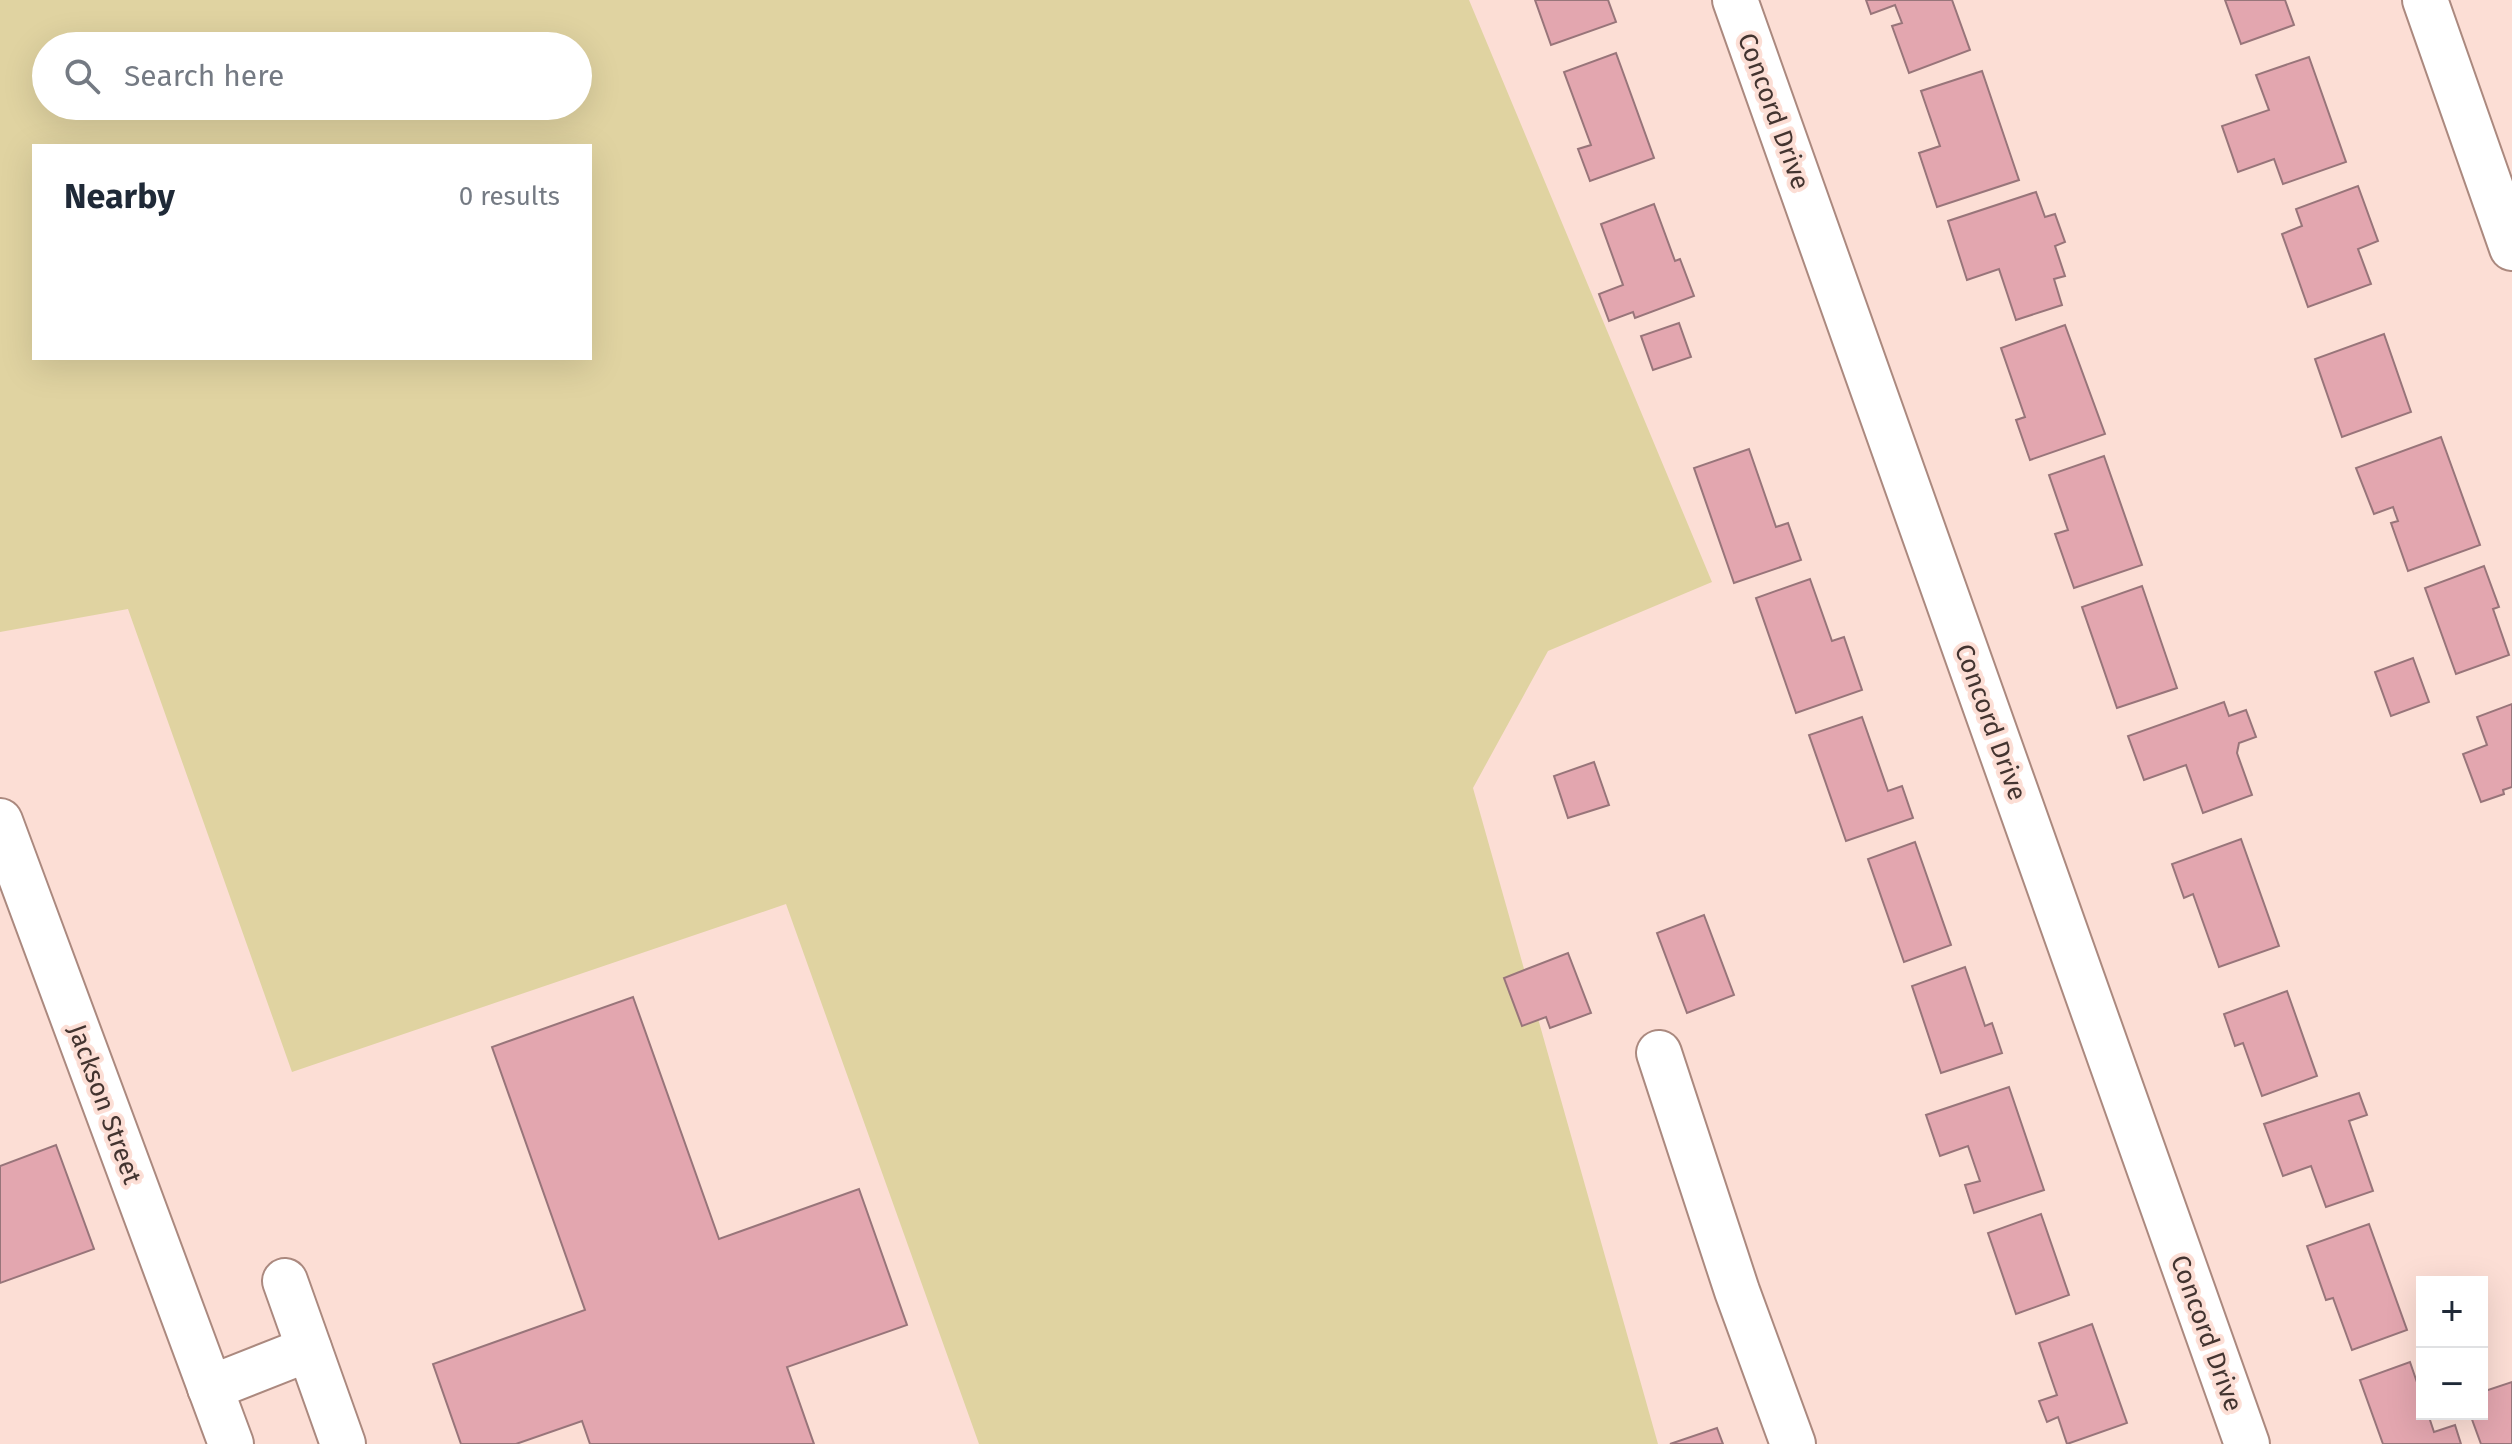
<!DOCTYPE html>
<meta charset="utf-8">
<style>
body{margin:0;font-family:"Fira Sans",sans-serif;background:#f6f6f7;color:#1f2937}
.controls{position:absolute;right:24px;bottom:24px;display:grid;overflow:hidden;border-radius:0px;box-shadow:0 8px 32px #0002}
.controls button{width:72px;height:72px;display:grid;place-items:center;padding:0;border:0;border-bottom:2px solid #e0e1e3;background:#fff;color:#1f2937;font:40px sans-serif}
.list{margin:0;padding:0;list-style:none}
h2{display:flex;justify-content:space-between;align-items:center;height:104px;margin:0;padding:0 32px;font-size:34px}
h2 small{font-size:26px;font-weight:400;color:#747a83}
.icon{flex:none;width:44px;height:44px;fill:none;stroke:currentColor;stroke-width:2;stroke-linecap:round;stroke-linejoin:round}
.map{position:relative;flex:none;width:2512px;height:1444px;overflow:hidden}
.search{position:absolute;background:#fff;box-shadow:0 8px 32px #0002;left:32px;top:32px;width:560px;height:88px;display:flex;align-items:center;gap:20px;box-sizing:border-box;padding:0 28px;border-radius:44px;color:#747a83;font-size:30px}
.panel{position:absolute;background:#fff;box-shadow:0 8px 32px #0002;left:32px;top:144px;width:560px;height:216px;border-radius:0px}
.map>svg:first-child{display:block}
.green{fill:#e0d3a1;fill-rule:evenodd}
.building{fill:#e3a6af;stroke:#98757a;stroke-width:2}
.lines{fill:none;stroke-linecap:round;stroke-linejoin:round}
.minor-casing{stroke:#ab897f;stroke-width:48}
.minor{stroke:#fff;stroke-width:44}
.labels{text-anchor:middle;stroke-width:8;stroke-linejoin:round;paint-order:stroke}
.street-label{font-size:26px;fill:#433430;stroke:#fcded5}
</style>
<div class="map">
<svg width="2512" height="1444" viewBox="0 0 2512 1444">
<rect width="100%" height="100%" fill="#fcded5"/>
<path class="green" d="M0,0h1469l243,582 -164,69 -75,137 185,656h-679l-193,-540 -494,168 -164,-463 -128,23zM46,46h532v60h-532zM34,146h556v212h-556z"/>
<g class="building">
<polygon points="1535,0 1608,0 1616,22 1551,45"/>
<polygon points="1866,0 1952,0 1970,50 1909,73 1892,26 1902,23 1895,5 1871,14"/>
<polygon points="2225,0 2285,0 2294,25 2241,44"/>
<polygon points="1616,53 1654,158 1590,181 1578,149 1591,145 1564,72"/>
<polygon points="2309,57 2346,162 2283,184 2274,159 2238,172 2222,126 2269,110 2256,75"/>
<polygon points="1982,71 2019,180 1937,207 1919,153 1940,146 1921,91"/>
<polygon points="2358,186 2378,241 2358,249 2371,284 2308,307 2282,234 2302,226 2296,209"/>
<polygon points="2036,192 2045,217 2055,214 2065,242 2055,246 2065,276 2054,279 2062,305 2016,320 1999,269 1967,280 1948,221"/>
<polygon points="1654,204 1675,261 1680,259 1694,296 1635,318 1633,312 1609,321 1599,294 1623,285 1601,224"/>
<polygon points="1679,323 1691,357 1653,370 1641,336"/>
<polygon points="2065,325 2105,434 2030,460 2016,420 2025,417 2001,348"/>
<polygon points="2384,334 2411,412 2342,437 2315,359"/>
<polygon points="2441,437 2480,545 2408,571 2391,523 2398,521 2393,507 2374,514 2356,468"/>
<polygon points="1749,449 1776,527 1788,523 1801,560 1734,583 1694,468"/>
<polygon points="2104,456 2142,565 2074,588 2055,534 2068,530 2049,475"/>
<polygon points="2484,566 2499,607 2493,609 2509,655 2456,674 2425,588"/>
<polygon points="1810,579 1832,641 1844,637 1862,690 1796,713 1756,598"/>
<polygon points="2142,586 2177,688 2117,708 2082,607"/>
<polygon points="2413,658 2429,702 2391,716 2375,672"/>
<polygon points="2224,702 2229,716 2246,710 2256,737 2239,743 2237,753 2252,795 2203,813 2186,765 2144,780 2128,736"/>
<polygon points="2512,704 2512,787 2503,790 2504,794 2481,802 2463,754 2487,745 2477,717"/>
<polygon points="1862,717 1888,791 1902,786 1913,818 1846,841 1809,735"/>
<polygon points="1594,762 1609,805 1568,818 1554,776"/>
<polygon points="2241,839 2279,946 2219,967 2193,894 2184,898 2172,864"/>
<polygon points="1915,842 1951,945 1904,962 1868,859"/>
<polygon points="1704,915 1734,995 1687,1013 1657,933"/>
<polygon points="1568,953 1591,1013 1550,1028 1546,1017 1522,1026 1504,978"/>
<polygon points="1965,967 1985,1026 1992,1023 2002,1053 1941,1073 1912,986"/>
<polygon points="2287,991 2317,1076 2262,1096 2243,1043 2235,1046 2224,1014"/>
<polygon points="633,997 719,1239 859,1189 907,1325 787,1367 814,1444 590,1444 582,1421 516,1444 461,1444 433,1364 585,1310 492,1047"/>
<polygon points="2009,1087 2044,1190 1974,1213 1965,1185 1980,1181 1968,1146 1940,1156 1926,1115"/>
<polygon points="2359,1093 2367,1115 2349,1121 2373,1191 2326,1207 2311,1166 2283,1176 2264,1124"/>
<polygon points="56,1145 94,1249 0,1283 0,1166"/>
<polygon points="2041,1214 2069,1295 2016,1314 1988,1233"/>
<polygon points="2369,1224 2407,1330 2352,1350 2333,1298 2326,1300 2307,1246"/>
<polygon points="2092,1324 2127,1423 2067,1444 2058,1417 2047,1422 2039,1401 2057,1395 2039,1343"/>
<polygon points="2410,1362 2422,1397 2422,1414 2428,1414 2434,1432 2455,1425 2461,1444 2383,1444 2360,1380"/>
<polygon points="2512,1382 2512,1444 2481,1444 2470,1414 2482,1414 2482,1392"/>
<polygon points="1717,1428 1723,1444 1670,1444"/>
</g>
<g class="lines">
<defs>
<g id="minor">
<polyline points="1735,0 2247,1444"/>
<polyline points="2425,0 2512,248"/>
<polyline points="0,821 231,1444"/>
<polyline points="1659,1053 1737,1291 1793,1444"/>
<polyline points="285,1281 343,1444"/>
<polyline points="210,1388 309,1349"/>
</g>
</defs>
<use href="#minor" class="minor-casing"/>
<use href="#minor" class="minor"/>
</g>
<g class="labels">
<g class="street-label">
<text transform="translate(1774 111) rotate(70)" y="9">Concord Drive</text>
<text transform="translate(1991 722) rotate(70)" y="9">Concord Drive</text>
<text transform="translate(105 1104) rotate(70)" y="9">Jackson Street</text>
<text transform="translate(2207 1333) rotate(70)" y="9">Concord Drive</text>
</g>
</g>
</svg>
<div class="controls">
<button>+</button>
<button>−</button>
</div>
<div class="search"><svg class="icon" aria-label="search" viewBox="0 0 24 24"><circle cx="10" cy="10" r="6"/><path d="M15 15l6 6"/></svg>Search here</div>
<section class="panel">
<h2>Nearby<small>0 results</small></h2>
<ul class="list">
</ul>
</section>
</div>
